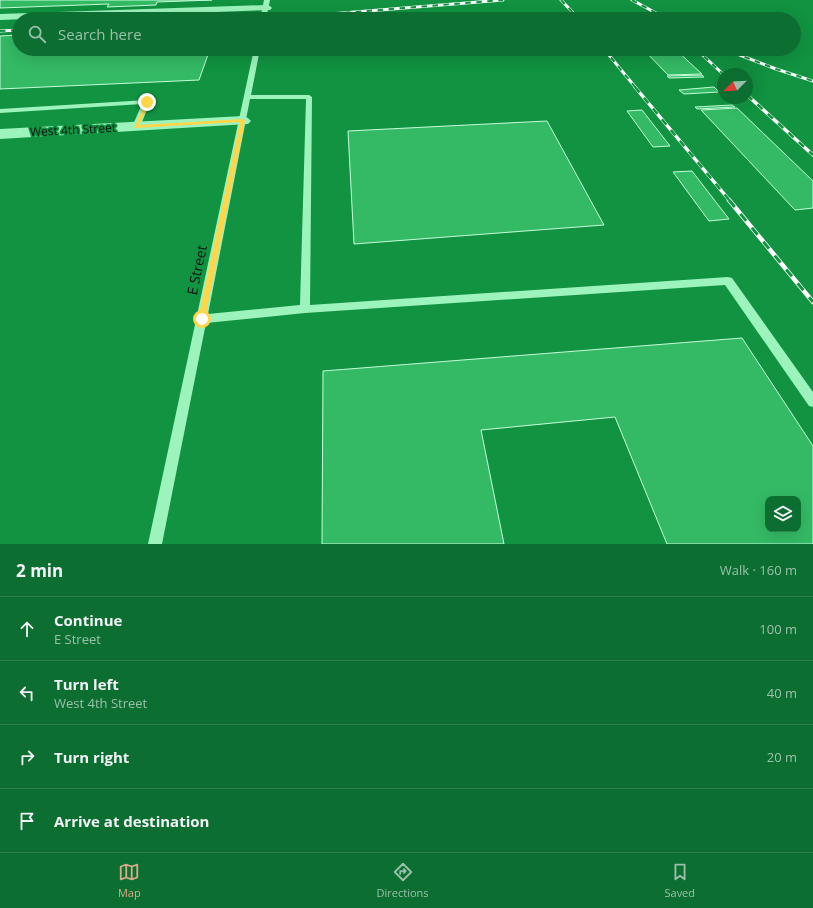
<!DOCTYPE html>
<meta charset="utf-8">
<style>
body{margin:0;font-family:"Open Sans",sans-serif;background:#1b763d;color:#f1f3f6}
.controls{position:absolute;right:12px;bottom:12px;display:grid;overflow:hidden;border-radius:8px;box-shadow:0 4px 16px #0002}
.controls button{width:36px;height:36px;display:grid;place-items:center;padding:0;border:0;border-bottom:1px solid #2d814d;background:#0d6e31;color:#f1f3f6;font:20px sans-serif}
.compass{position:absolute;left:717px;top:68px;width:36px;height:36px;border-radius:50%;background:#0d6e31;box-shadow:0 4px 16px #0002;rotate:246deg}
.stop{position:absolute;width:12px;height:12px;margin:-9px;border:3px solid #ffd54a;border-radius:50%;background:#fff}
.stop.end{background:#ffd54a;border-color:#fff;box-shadow:0 1px 4px #0008}
.list{margin:0;padding:0;list-style:none}
h2{display:flex;justify-content:space-between;align-items:center;height:52px;margin:0;padding:0 16px;font-size:17px}
h2 small{font-size:13px;font-weight:400;color:#9ac0ab}
.list li{display:grid;grid-template-columns:26px 1fr auto;gap:12px;align-items:center;box-sizing:border-box;height:64px;padding:0 16px;border-top:1px solid #2d814d}
.list b{display:block;font-size:15px;white-space:nowrap}
.list p{margin:0;font-size:13px;white-space:nowrap;color:#9ac0ab}
.list em{font-size:13px;font-style:normal;color:#9ac0ab}
.icon{flex:none;width:22px;height:22px;fill:none;stroke:currentColor;stroke-width:2;stroke-linecap:round;stroke-linejoin:round}
.map{position:relative;flex:none;width:813px;height:544px;overflow:hidden}
.search{position:absolute;background:#0d6e31;box-shadow:0 4px 16px #0002;left:12px;right:12px;top:12px;height:44px;display:flex;align-items:center;gap:10px;box-sizing:border-box;padding:0 14px;border-radius:22px;color:#9ac0ab;font-size:15px}
.sheet{height:308px;background:#0d6e31}
nav{display:flex;justify-content:space-around;align-items:center;box-sizing:border-box;height:56px;border-top:1px solid #2d814d;background:#0d6e31;font-size:11px;color:#9ac0ab}
nav a{display:grid;justify-items:center;gap:2px}
nav .on{color:#d6ab8b}
.map>svg:first-child{display:block}
.building{fill:#34ba65;stroke:#c5fdd9;fill-rule:evenodd}
.lines{fill:none;stroke-linecap:round;stroke-linejoin:round}
.service{fill:#9df3bc;fill-rule:evenodd}
.minor{fill:#9df3bc;fill-rule:evenodd}
.rail-far2-casing{stroke:#fff;stroke-width:3}
.rail-far1-casing{stroke:#fff;stroke-width:3.5}
.rail-casing{stroke:#fff;stroke-width:4.5}
.rail-far2{stroke:#119341;stroke-width:2;stroke-dasharray:5.5;stroke-linecap:butt}
.rail-far1{stroke:#119341;stroke-width:2.5;stroke-dasharray:7;stroke-linecap:butt}
.rail{stroke:#119341;stroke-width:3;stroke-dasharray:9;stroke-linecap:butt}
.route{fill:#ffd54a}
.labels{text-anchor:middle;stroke-width:3.5;stroke-linejoin:round;paint-order:stroke}
.far-street-label{font-size:12px;fill:#111;stroke:#119341}
.street-label{font-size:14px;fill:#111;stroke:#119341}
</style>
<div class="map">
<svg width="813" height="544" viewBox="0 0 813 544">
<rect width="100%" height="100%" fill="#119341"/>
<g class="building">
<polygon points="0,0 212,0 157,2 156,5 107,7 109,4 0,8"/>
<polygon points="19,35 19,49 210,49 199,80 0,89 0,36"/>
<polygon points="643,49 675,49 702,74 668,75"/>
<polygon points="702,75 704,77 669,78 667,76"/>
<polygon points="714,87 719,92 684,94 679,90"/>
<polygon points="732,105 735,107 697,109 695,107"/>
<polygon points="737,108 813,181 813,208 795,210 701,110"/>
<polygon points="642,110 670,146 653,147 627,111"/>
<polygon points="547,121 604,225 354,244 348,131"/>
<polygon points="692,171 729,219 709,221 673,172"/>
<path d="M742,338l71,108v98h-146l-52,-127 -134,13 23,114h-182l1,-173zM768,499h30v30h-30z"/>
</g>
<g class="lines">
<g class="service">
<polygon points="264,0 270,0 266,19 260,19"/>
<path d="M254,49h6l-9,46h58l3,2 -2,208 418,-28 4,1 81,114v15l-4,-1 -84,-121 -420,28 -99,10 -44,221h-14zM250,99h56l-6,206 -92,9z"/>
<polygon points="147,100 150,102 140,127 136,129 132,127 142,104 0,113 0,109"/>
</g>
<g class="minor">
<polygon points="266,5 270,6 272,8 270,10 0,20 0,14"/>
<polygon points="243,116 248,118 251,121 248,124 0,139 0,129"/>
</g>
<defs>
<g id="rail-far2">
<polyline points="561,0 579,19"/>
<polyline points="632,0 667,19"/>
<polyline points="216,19 241,18"/>
<polyline points="268,19 503,0"/>
<polyline points="0,31 19,30"/>
<polyline points="604,49 636,88"/>
<polyline points="696,49 723,74"/>
<polyline points="724,49 776,69 813,81"/>
</g>
<g id="rail-far1">
<polyline points="635,87 730,201"/>
<polyline points="747,95 813,155"/>
</g>
<polyline id="rail" points="729,200 813,302"/>
</defs>
<use href="#rail-far2" class="rail-far2-casing"/>
<use href="#rail-far1" class="rail-far1-casing"/>
<use href="#rail" class="rail-casing"/>
<use href="#rail-far2" class="rail-far2"/>
<use href="#rail-far1" class="rail-far1"/>
<use href="#rail" class="rail"/>
</g>
<polygon class="route" points="146,102 150,102 139,125 243,119 245,121 205,319 202,321 198,319 240,122 134,128"/>
<g class="labels">
<g class="far-street-label">
<text transform="translate(73 130) rotate(-3)" y="4">West 4th Street</text>
</g>
<g class="street-label">
<text transform="translate(197 270) rotate(-78)" y="5">E Street</text>
</g>
</g>
</svg>
<div class="controls">
<button><svg class="icon" aria-label="layers" viewBox="0 0 24 24"><path d="M12 4l9 5-9 5-9-5zM3 14l9 5 9-5"/></svg></button>
</div>
<svg class="compass" viewBox="-18 -18 36 36"><path d="M0-13l5 13h-10z" fill="#e53935"/><path d="M0 13l5-13h-10z" fill="#9ac0ab"/></svg>
<div class="stop" style="left:202px;top:319px"></div>
<div class="stop end" style="left:147px;top:102px"></div>
<div class="search"><svg class="icon" aria-label="search" viewBox="0 0 24 24"><circle cx="10" cy="10" r="6"/><path d="M15 15l6 6"/></svg>Search here</div>
</div>
<section class="sheet">
<h2>2 min<small>Walk · 160 m</small></h2>
<ul class="list">
<li><svg class="icon" aria-label="ahead" viewBox="0 0 24 24"><path d="M12 20V5M6 11l6-6 6 6"/></svg><div><b>Continue</b><p>E Street</p></div><em>100 m</em></li>
<li><svg class="icon" aria-label="left" viewBox="0 0 24 24"><path d="M17 20v-9H6M10 6l-5 5 5 5"/></svg><div><b>Turn left</b><p>West 4th Street</p></div><em>40 m</em></li>
<li><svg class="icon" aria-label="right" viewBox="0 0 24 24"><path d="M7 20v-9h11M14 6l5 5-5 5"/></svg><div><b>Turn right</b></div><em>20 m</em></li>
<li><svg class="icon" aria-label="arrive" viewBox="0 0 24 24"><path d="M6 21V4h12l-3 4 3 4H6"/></svg><div><b>Arrive at destination</b></div></li>
</ul>
</section>
<nav>
<a class="on"><svg class="icon" aria-label="map" viewBox="0 0 24 24"><path d="M3 6l6-2 6 2 6-2v14l-6 2-6-2-6 2zM9 4v14M15 6v14"/></svg>Map</a>
<a><svg class="icon" aria-label="directions" viewBox="0 0 24 24"><path d="M12 3l9 9-9 9-9-9zM9 14v-3h6M13 9l2 2-2 2"/></svg>Directions</a>
<a><svg class="icon" aria-label="saved" viewBox="0 0 24 24"><path d="M7 4h10v16l-5-4-5 4z"/></svg>Saved</a>
</nav>
